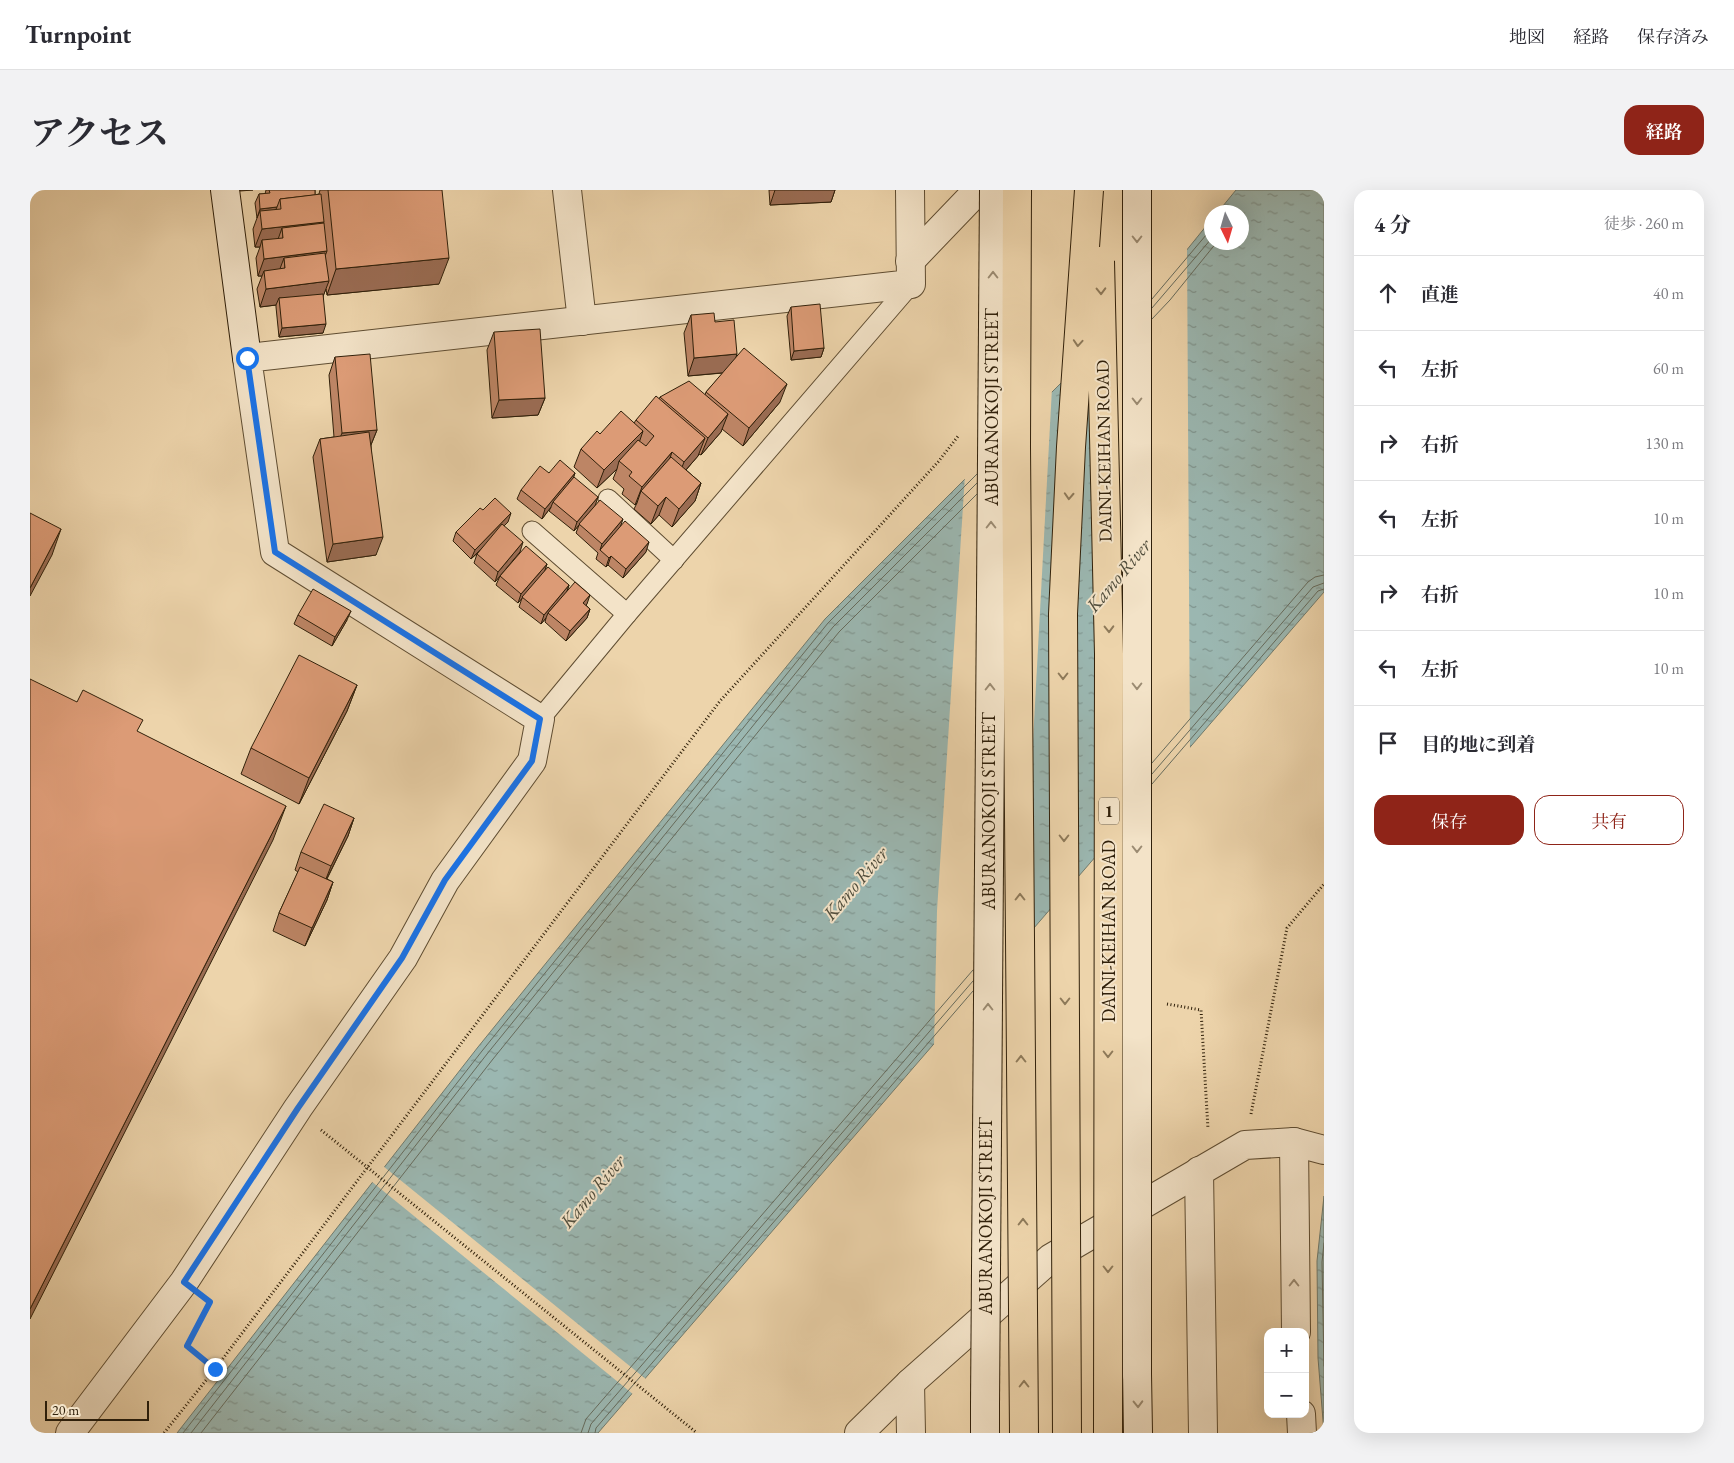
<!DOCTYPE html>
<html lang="ja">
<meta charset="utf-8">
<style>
body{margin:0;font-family:"EB Garamond","Noto Serif JP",serif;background:#f2f2f3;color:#2b2b33}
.controls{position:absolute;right:15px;bottom:15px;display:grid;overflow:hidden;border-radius:10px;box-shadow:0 5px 20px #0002}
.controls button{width:45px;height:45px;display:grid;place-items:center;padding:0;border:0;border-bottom:1px solid #e1e1e2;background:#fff;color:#2b2b33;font:25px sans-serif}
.compass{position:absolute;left:1174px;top:15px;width:45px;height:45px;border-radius:50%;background:#fff;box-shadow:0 5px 20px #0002;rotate:175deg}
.scale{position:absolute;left:15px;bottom:12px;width:104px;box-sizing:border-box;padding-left:5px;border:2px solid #30200a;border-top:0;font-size:14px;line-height:18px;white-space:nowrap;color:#30200a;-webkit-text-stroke:4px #f3e3c8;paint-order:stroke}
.stop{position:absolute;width:15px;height:15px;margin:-11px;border:4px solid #1a73e8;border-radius:50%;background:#fff}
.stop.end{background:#1a73e8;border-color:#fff;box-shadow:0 1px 5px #0008}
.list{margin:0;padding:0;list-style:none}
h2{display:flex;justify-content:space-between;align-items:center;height:65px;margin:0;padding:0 20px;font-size:21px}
h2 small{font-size:16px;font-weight:400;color:#7c7c81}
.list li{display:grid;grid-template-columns:32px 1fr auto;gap:15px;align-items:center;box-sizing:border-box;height:75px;padding:0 20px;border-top:1px solid #e1e1e2}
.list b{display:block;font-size:19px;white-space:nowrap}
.list em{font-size:16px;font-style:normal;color:#7c7c81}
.actions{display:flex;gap:10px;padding:15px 20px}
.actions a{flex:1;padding:11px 0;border:1px solid #8f2418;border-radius:15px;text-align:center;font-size:18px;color:#8f2418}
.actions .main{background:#8f2418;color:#fff}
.icon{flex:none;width:28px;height:28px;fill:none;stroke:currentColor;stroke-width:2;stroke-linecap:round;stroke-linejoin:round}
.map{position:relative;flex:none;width:1294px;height:1243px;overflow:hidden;border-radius:15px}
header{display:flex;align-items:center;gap:30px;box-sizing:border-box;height:70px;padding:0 25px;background:#fff;border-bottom:1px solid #e1e1e2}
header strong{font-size:24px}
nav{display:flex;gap:28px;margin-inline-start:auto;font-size:18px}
.intro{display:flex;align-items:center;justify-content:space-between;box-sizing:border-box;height:120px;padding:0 30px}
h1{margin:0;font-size:35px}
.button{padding:12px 22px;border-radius:15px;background:#8f2418;color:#fff;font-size:18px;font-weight:700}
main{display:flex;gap:30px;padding:0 30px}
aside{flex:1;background:#fff;border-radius:15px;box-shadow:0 5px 20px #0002}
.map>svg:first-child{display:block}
.water{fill:url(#water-ripples);stroke:#707b6e}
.pier{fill:#edd4ab}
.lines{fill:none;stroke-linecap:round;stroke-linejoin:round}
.shore{stroke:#666c5e;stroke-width:1}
.lane-casing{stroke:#5f4d32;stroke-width:21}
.street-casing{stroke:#5f4d32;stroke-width:30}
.secondary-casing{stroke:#30200a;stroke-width:30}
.path{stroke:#30200a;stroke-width:3;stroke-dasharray:1 2.5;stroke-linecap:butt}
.lane{stroke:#f3e3c8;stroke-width:19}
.street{stroke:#f3e3c8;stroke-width:28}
.secondary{stroke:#f3e3c8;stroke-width:28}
.secondary-bridge-casing{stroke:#30200a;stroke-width:30;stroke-linecap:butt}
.highway-bridge-casing{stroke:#30200a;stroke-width:30;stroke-linecap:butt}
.path-bridge{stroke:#30200a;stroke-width:3;stroke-dasharray:1 2.5;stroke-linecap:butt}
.secondary-bridge{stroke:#f3e3c8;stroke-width:28}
.highway-bridge{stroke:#edd4ab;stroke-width:28}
.wall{fill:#bd8565;stroke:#30200a}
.shaded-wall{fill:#9a6c53;stroke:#30200a}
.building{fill:#dc9b76;stroke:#30200a}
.oneway{stroke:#9b8b72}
.oneway2{stroke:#8e7a5a}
.route{stroke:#1a73e8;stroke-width:6}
.labels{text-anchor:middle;stroke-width:4;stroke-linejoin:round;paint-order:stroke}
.shield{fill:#f3e3c8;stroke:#6a5a43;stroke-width:1}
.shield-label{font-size:16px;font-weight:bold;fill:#30200a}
.street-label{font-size:18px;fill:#30200a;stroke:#f3e3c8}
.water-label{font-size:19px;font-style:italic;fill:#504d3c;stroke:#f3e3c8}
</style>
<header>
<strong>Turnpoint</strong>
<nav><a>地図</a><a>経路</a><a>保存済み</a></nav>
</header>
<div class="intro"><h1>アクセス</h1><a class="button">経路</a></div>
<main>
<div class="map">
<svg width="1294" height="1243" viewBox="0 0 1294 1243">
<defs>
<pattern id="water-ripples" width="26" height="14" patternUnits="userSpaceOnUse" patternTransform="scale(1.25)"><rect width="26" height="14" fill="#9bb7b1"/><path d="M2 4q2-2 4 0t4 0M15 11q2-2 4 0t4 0" fill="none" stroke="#7f948e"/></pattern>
</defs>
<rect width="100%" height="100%" fill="#edd4ab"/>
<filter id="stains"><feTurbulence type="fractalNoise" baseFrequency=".004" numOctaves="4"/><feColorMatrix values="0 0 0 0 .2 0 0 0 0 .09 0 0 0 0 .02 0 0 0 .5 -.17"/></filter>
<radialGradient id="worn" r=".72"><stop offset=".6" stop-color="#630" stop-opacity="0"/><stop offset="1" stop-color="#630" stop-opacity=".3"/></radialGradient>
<g class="water">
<polygon points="1206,0 1294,0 1294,402 568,1243 147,1243 448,857 795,429 1126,98 1181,30 1182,52 1212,52 1212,22 1188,22"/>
<polygon points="1294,1006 1294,1243 1288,1168 1287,1071"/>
</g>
<g class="pier">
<polygon points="1157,56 1160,561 1084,649 1076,145 1124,96"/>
<polygon points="1022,198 992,756 904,857 907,721 935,285"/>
<polygon points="353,976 617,1190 604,1205 341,991"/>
</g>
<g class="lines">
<g class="shore">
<polyline points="1122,109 1182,38"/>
<polyline points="1122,118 1182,48"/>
<polyline points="1122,129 1140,110 1187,52"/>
<polyline points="1122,573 1278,392 1285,387 1294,385"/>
<polyline points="1122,584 1283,397 1294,393"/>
<polyline points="1122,594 1288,401 1294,399"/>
<polyline points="1294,1053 1292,1072 1294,1176"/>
<polyline points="153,1243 452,861 798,433 947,284"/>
<polyline points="161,1243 457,864 803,437 947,293"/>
<polyline points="171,1243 463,869 809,442 947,304"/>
<polyline points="551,1243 556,1229 943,780"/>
<polyline points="558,1243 561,1234 943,791"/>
<polyline points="565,1243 566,1238 943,801"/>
</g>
<defs>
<g id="lane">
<polyline points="578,309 644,370"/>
<polyline points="502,341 597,424"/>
<polyline points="510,529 597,424 881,94"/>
</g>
<g id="street">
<polyline points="537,0 552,131"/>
<polyline points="880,71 948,0"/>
<polyline points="1264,952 1266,1142"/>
<polyline points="1169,981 1173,1243"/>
<polyline points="880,1193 881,1243"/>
<polyline points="1271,1224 1272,1243"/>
<polyline points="40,1243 154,1092 268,918 373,768 415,691 502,571 510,529 245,362 217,168 881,94 880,0"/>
<polyline points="829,1243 880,1193 1021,1068 1215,955 1264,952 1294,960"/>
</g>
<g id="secondary">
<polyline points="195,0 217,168"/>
<polyline points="1107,1184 1108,1243"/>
<polyline points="955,1243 955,1216"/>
</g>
</defs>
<use href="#lane" class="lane-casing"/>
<use href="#street" class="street-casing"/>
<use href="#secondary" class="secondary-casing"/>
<g class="path">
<polyline points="1137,814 1171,820 1178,939"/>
<polyline points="1221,924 1257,738 1294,694"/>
<polyline points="176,1119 157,1156 185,1179"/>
<polyline points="134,1243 185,1179 690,511 908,272 929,245"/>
</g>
<use href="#lane" class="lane"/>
<use href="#street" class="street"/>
<use href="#secondary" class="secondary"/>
<defs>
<g id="secondary-bridge">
<polyline points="1107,1184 1107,0"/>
<polyline points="955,1216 964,0"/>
</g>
<g id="highway-bridge">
<polyline points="987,0 986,257 994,1243"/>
<polyline points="1070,71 1079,464 1078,1243"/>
<polyline points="1037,1243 1033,424 1041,257 1059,0"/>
</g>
</defs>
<use href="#secondary-bridge" class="secondary-bridge-casing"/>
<use href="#highway-bridge" class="highway-bridge-casing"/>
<polyline class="path-bridge" points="291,940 667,1243"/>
<use href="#secondary-bridge" class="secondary-bridge"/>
<use href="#highway-bridge" class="highway-bridge"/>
</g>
<g class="wall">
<polygon points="236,0 285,0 285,5 289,4 290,0 298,0 409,94 297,105 296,99 293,106 293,143 249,147 246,117 246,115 230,117 227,99 232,86 228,86 226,68 230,57 225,57 223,39 227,28 225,13 229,4 235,4"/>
<polygon points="739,0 805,0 801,12 740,15"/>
<polygon points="761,117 794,158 791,167 761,170 757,126"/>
<polygon points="661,125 685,132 706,168 750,212 713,256 692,239 691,242 671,265 669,264 668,266 656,280 671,293 665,311 642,337 629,325 621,334 604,319 607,313 605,315 592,304 594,299 583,289 587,279 567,298 544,277 551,259 570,244 604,233 606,230 629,209 630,207 675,205 676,202 693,183 658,186 654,143"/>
<polygon points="464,142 515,208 508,225 462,228 457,160"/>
<polygon points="305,167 347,240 341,255 346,365 297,372 283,267 290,249 304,247 299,185"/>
<polygon points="519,283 545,283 543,288 565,316 591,336 616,362 593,388 578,375 576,377 566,369 568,363 546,343 549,335 544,341 519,321 521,317 512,329 487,309 491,300"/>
<polygon points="453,320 478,332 474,336 490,362 465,392 444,373 447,364 450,361 441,369 423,351 426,342"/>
<polygon points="517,374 515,380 539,395 537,402 557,414 556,415 560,419 557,428 536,451 515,432 516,428 511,434 489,417 492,408 488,413 466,395 470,386"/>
<polygon points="268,425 317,430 302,456 264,434"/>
<polygon points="327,495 317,521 269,614 211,584 221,558"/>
<polygon points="324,628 318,646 297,689 303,692 297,710 275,756 243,741 249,723 268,682 265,680 271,662"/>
</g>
<g class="shaded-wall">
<polygon points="210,0 223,0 210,1"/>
<polygon points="745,0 805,0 801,12 740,15"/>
<polygon points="247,17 243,26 230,21 227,28 230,19"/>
<polygon points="294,32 288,50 253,48 252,38 246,55 232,50 230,57 225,57 232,39"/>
<polygon points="297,61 290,79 255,78 254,68 248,84 234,81 232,86 228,86 234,69"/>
<polygon points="419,68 409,94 297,105 306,79"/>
<polygon points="299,91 292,109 249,108 246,115 230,117 236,99"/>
<polygon points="296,134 293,143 249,147 252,138"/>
<polygon points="794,158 791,167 761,170 764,161"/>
<polygon points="707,164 701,182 658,186 664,168"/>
<polygon points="757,194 750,212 713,256 719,238"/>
<polygon points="515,208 508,225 462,228 469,210"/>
<polygon points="698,224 691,242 671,265 678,248"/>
<polygon points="347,240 340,257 305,260 312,243"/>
<polygon points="613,241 607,259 589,271 587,279 567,298 574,280"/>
<polygon points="675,248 668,266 647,290 654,272"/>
<polygon points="642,262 636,280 611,301 607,313 605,315 612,297"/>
<polygon points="545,283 542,292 523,312 521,317 512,329 515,319"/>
<polygon points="671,293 665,311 642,337 649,319"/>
<polygon points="568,307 565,316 544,341 547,332"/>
<polygon points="636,307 629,325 621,334 628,316"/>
<polygon points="481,323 478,332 441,369 445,360"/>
<polygon points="593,329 590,338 570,360 572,354"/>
<polygon points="31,339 22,365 0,406 0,398"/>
<polygon points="353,347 346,365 297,372 303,354"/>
<polygon points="493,352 490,362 465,392 468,382"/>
<polygon points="619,352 616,362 593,388 596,379"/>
<polygon points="581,366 578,375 576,377 579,368"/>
<polygon points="517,374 514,383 488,413 491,404"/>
<polygon points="539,395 536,404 518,423 516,428 511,434 514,425"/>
<polygon points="560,405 557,414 550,422 553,413"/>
<polygon points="560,419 557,428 536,451 540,441"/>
<polygon points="321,421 317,430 302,456 305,447"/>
<polygon points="327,495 317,521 269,614 279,588"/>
<polygon points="256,616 243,650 0,1129 0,1119"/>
<polygon points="324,628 318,646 294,694 301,676"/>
<polygon points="303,692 297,710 275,756 282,738"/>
</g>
<g class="building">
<polygon points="239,0 285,0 285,5 250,9 247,17 230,19 229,4 240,3"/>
<polygon points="298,0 412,0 419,68 306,79"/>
<polygon points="291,4 294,32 232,39 230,21 251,19 250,9"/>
<polygon points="294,33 297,61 234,69 232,50 253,48 252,38"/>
<polygon points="295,63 299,91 236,99 234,81 255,78 254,68"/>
<polygon points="293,104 296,134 252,138 249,108"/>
<polygon points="790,114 794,158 764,161 761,117"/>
<polygon points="684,123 685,132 704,130 707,164 664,168 661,125"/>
<polygon points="510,139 515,208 469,210 464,142"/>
<polygon points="714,158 757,194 719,238 676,202"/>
<polygon points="340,164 347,240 312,243 305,167"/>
<polygon points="659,191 698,224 678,248 630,207"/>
<polygon points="626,206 675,248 654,272 642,262 612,297 599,286 602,282 589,271 608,250 616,256 624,246 606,230"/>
<polygon points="591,221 613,241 574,280 551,259 567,241 570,244"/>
<polygon points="339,242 353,347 303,354 290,249"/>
<polygon points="641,267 671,293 649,319 636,307 628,316 611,301"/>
<polygon points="530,270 545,283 515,319 491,300 510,276 519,283"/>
<polygon points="544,287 568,307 547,332 523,312"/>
<polygon points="465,308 481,323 445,360 426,342 450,318 453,320"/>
<polygon points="570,310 593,329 572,354 549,334"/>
<polygon points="0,323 31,339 0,398"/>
<polygon points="595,331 619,352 596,379 581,366 579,368 570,360"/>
<polygon points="472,334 493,352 468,382 447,364"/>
<polygon points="496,356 517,374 491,404 470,386"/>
<polygon points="518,377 539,395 514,425 492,407"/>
<polygon points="545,392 560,405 553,413 560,419 540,441 518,423"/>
<polygon points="283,399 321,421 305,447 268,425"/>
<polygon points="269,465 327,495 279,588 221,558"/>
<polygon points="0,489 47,512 53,500 113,530 107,541 256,616 0,1119"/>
<polygon points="294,614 324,628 301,676 271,662"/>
<polygon points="270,677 303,692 282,738 249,723"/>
</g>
<defs><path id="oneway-chevron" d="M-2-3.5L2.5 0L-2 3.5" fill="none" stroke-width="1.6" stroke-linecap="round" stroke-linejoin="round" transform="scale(1.25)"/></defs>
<g class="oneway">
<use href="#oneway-chevron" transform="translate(1107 49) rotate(90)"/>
<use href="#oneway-chevron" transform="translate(963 85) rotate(-90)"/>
<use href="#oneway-chevron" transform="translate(1107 211) rotate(90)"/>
<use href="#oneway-chevron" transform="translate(961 335) rotate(-90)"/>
<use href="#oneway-chevron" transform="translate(1107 496) rotate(90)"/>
<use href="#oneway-chevron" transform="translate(960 497) rotate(-90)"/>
<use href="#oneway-chevron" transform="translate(1107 659) rotate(90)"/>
<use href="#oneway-chevron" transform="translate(958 817) rotate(-90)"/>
<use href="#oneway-chevron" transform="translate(1264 1093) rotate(-90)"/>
<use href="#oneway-chevron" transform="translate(1108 1214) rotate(89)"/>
</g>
<g class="oneway2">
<use href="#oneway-chevron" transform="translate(1071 101) rotate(89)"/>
<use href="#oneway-chevron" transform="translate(1048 153) rotate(94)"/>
<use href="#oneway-chevron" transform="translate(1039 306) rotate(93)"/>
<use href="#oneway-chevron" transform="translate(1079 439) rotate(89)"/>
<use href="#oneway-chevron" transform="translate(1033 486) rotate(90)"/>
<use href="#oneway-chevron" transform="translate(1034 648) rotate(90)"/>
<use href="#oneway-chevron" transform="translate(990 707) rotate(-90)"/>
<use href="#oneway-chevron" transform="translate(1035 811) rotate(90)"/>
<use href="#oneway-chevron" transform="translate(1078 864) rotate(90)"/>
<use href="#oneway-chevron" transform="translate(991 869) rotate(-90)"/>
<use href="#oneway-chevron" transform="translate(993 1032) rotate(-90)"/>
<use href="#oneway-chevron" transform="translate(1078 1079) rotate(90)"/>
<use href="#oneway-chevron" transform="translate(994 1194) rotate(-90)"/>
</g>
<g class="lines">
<polyline class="route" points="185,1179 157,1156 180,1112 154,1092 268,918 372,768 415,690 502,571 510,529 245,362 217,168"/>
</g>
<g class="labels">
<rect class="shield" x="1069" y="607.5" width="20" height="27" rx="4"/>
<g class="shield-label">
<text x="1079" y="627">1</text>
</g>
<g class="street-label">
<text transform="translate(962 217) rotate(-90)" y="6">ABURANOKOJI STREET</text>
<text transform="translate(1074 261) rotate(-91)" y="6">DAINI-KEIHAN ROAD</text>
<text transform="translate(959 621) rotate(-90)" y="6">ABURANOKOJI STREET</text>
<text transform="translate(1079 741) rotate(-90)" y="6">DAINI-KEIHAN ROAD</text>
<text transform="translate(956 1026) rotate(-90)" y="6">ABURANOKOJI STREET</text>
</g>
<g class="water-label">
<text transform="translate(1088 385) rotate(-50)" y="7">Kamo River</text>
<text transform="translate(825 693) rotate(-50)" y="7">Kamo River</text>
<text transform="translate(562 1001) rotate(-50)" y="7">Kamo River</text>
</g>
</g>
<rect width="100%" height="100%" filter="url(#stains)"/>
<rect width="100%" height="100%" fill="url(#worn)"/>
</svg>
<div class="controls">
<button>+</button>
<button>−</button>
</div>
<svg class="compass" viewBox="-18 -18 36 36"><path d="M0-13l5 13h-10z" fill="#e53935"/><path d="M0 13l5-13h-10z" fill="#7c7c81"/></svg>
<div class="scale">20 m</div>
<div class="stop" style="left:217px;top:168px"></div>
<div class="stop end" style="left:185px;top:1179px"></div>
</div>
<aside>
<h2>4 分<small>徒歩 · 260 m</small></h2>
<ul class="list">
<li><svg class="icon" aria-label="ahead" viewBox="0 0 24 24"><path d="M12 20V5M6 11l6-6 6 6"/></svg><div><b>直進</b></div><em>40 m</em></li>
<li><svg class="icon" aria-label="left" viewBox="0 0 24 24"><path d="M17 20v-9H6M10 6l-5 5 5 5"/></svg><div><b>左折</b></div><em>60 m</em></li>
<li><svg class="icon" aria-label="right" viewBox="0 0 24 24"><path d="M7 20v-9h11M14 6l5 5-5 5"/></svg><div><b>右折</b></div><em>130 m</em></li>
<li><svg class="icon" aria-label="left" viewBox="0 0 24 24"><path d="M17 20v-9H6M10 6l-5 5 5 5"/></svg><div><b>左折</b></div><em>10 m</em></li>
<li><svg class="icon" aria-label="right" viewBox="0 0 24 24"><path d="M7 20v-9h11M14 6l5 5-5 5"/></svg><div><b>右折</b></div><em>10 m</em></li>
<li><svg class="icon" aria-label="left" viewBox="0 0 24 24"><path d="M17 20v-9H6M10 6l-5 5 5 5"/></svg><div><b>左折</b></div><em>10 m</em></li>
<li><svg class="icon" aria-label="arrive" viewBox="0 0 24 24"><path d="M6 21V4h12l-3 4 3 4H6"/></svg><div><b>目的地に到着</b></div></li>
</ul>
<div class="actions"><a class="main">保存</a><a>共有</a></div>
</aside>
</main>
